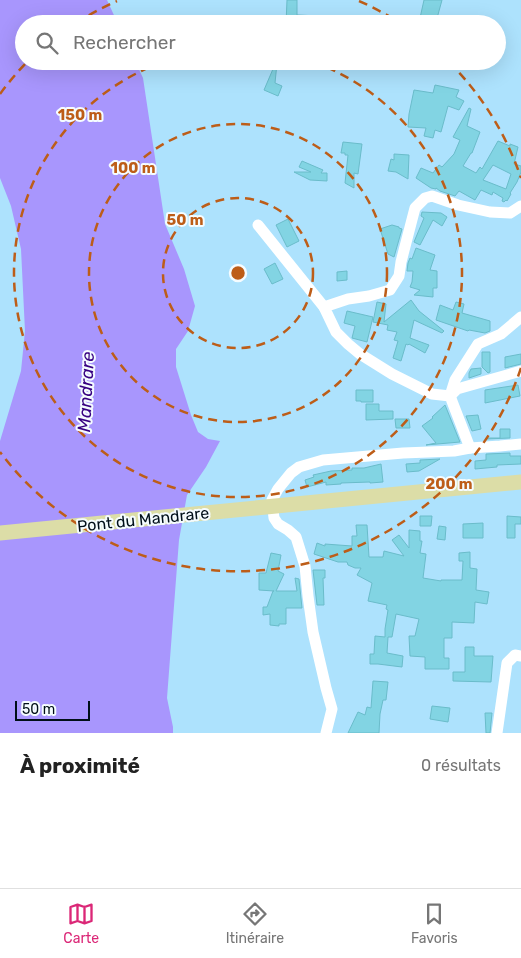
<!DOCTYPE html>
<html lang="fr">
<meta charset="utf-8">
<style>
body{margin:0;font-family:Rubik,sans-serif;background:#f6f6f6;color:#222}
.scale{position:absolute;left:15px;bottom:12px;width:75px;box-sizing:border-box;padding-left:5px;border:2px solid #000f18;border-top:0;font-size:14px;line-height:18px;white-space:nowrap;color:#000f18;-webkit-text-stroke:4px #f5fcff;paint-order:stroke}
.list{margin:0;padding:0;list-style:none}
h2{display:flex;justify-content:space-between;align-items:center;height:65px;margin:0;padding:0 20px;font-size:21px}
h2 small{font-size:16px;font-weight:400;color:#767676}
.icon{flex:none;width:28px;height:28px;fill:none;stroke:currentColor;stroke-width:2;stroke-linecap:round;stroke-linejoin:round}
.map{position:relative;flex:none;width:521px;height:733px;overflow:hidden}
.search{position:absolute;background:#fff;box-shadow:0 5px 20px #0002;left:15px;right:15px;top:15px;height:55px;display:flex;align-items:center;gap:12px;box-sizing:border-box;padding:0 18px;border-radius:28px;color:#767676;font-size:19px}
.sheet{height:155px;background:#fff}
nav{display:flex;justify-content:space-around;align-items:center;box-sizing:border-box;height:70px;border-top:1px solid #e0e0e0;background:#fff;font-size:14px;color:#767676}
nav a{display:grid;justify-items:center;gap:2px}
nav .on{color:#db2777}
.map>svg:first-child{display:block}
.water{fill:#a896fd}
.building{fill:#82d4e3;stroke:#6abcca;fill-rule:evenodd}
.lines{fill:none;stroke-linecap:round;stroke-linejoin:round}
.minor{stroke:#fff;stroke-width:11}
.major{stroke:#dcdda7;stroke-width:15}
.ring{fill:none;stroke:#bd5d18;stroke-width:2.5;stroke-dasharray:9 6}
.labels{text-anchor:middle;stroke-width:4;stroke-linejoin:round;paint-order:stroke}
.street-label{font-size:16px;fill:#000f18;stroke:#f5fcff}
.water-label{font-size:18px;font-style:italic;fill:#370081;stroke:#f5fcff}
.centre{fill:#bd5d18;stroke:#f5fcff;stroke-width:2.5}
.ring-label{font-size:15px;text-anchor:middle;font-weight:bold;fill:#bd5d18;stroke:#f5fcff;stroke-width:4;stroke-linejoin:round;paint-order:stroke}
</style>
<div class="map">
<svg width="521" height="733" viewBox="0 0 521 733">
<rect width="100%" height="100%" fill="#ade2fd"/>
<polygon class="water" points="0,0 107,0 118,24 24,24 24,61 135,61 143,78 165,224 184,269 195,306 188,331 176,349 176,367 191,415 198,432 208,439 220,441 206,467 187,495 179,540 167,698 173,727 173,733 0,733 0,441 21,371 25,331 21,249 11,206 0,178"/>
<g class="building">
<polygon points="287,0 297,0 297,15 319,16 319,24 286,24"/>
<polygon points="424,0 442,0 436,22 420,18"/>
<polygon points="276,62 277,63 275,83 282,86 278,96 264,90"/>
<polygon points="435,85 459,90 456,97 464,101 459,110 448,106 441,132 435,130 433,138 424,136 426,128 408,127 409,114 414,90 433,93"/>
<path d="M469,108l2,1 -4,17 13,6 -8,21h-1l-8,13 13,7 4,-6 2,2 16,-28 12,5v-2l8,3 -4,17 7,2v6l-4,10 -7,11 1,1 -4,7 -1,-1 -2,2 -2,-1 1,-3 -10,-6 -1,3 -11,-5 -6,10 -16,-9 -4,5 -15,-5 -4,-3v1l-5,-1 -15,-10 5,-10 12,5 6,-8 3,2 12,-13 6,-14 -7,-3zM493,165l18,9 -5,15 -23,-9z"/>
<polygon points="343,142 362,144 358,174 354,173 354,188 345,183 348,155 345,155 345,153 341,153"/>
<polygon points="394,154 409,155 408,179 396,172 388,171 391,159 394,160"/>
<polygon points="302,161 323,170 321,173 327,173 327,181 310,180 294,172 311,172 299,167"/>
<polygon points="422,212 441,213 447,217 442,226 433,220 420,245 414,242 424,218 421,216"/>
<polygon points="288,219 299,241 287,247 276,225"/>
<polygon points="392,225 399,227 399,228 402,229 394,257 388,254 380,229"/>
<polygon points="416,248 435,255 430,270 437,271 437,288 433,288 433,297 414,295 420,290 410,287 412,282 413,271 407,271 408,263 410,258 412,259"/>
<polygon points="275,263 283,279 272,284 264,269"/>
<polygon points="347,271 347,280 337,281 337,272"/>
<polygon points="411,300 419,311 444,331 442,333 414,320 410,338 429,345 425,353 409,344 408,345 406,344 401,361 393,358 398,341 394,340 397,332 387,330 388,325 373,322 377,302 386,304 384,322"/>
<polygon points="456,302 464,304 462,313 490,321 490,331 485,333 469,330 468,331 436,320 440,305 453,310"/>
<polygon points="347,311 373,317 367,342 352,338 355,326 344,323"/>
<polygon points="482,352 490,352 490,372 488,373 482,367"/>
<polygon points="521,354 521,364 505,368 505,357"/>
<polygon points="481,368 481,374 469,378 469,373 471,369"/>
<polygon points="518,385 520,396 485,403 485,390"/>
<polygon points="356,390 373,390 373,402 361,402 361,401 356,401"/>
<polygon points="366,404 379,404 379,411 393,411 393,419 366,420"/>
<polygon points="445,405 460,442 426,445 436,443 422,426 433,418 432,417"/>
<polygon points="478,415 481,429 472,431 466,416"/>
<polygon points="395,419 409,419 410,428 396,428"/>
<polygon points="500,429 510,429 510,438 486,439 486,438 500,438"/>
<polygon points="510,453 510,456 521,456 521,464 497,465 497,467 475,469 475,461 486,460 486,454"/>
<polygon points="440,459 419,471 407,472 406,464 420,463 420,460"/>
<polygon points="381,464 383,482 370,483 370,482 341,483 341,484 326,485 326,482 307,487 305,480 314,477 313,475 331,471 352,470 352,468 364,468"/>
<polygon points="420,516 432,516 431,526 420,526"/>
<polygon points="507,516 521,517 521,524 515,524 515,538 507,538"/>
<polygon points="483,523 483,538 463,538 463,524"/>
<polygon points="356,525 367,525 369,557 383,557 384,551 404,556 392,540 399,535 409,548 409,530 420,531 420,541 422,541 420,553 426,554 423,578 441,581 441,580 462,580 463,561 459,561 459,553 470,552 470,568 477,569 476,590 489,592 487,604 475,602 474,623 452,622 452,638 444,638 444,658 449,658 449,669 425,669 425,657 410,656 409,636 415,636 419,619 396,614 392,637 388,637 387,653 403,656 402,667 378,664 370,664 370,654 374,654 375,636 385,637 385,629 388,610 386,609 387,605 368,601 372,583 357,575 361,568 355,568 348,565 347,562 338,562 314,554 317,543 325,546 325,544 352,546 352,536 357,536"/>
<polygon points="439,526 446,527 445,540 437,539"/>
<polygon points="271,553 281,555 278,571 284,574 276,591 297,591 295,578 299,579 302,608 286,608 286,624 279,624 279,626 270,625 270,614 263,615 263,607 267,607 273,591 274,591 259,590 259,573 266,573"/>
<polygon points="313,570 325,570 325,578 323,578 324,605 317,605"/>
<polygon points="465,647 474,647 474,656 493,656 491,682 453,681 453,672 465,672"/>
<polygon points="373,681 388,682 386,700 383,700 380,714 379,733 348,733 358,712 365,715 367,707 371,708"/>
<polygon points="432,706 450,708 448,722 430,719"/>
<polygon points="485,713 492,713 490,733 486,733"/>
</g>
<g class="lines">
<g class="minor">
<polyline points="258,225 324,307"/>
<polyline points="450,396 455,380 478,344 501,334 521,317"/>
<polyline points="450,396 457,389 521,371"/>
<polyline points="470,448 450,396 432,394 392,374 360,354 348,344 336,332 324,307 348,299 369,296 390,290 399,276 401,262 415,208 425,198 432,196 458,205 490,212 510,213 521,206"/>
<polyline points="326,733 332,709 326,688 313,632 308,596 305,566 296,537 288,530 278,524 274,518 272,500 278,489 291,473 299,467 323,460 403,453 454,451 470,448 500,446 521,444"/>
<polyline points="497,733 507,663 515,655 521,656"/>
</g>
<polyline class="major" points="0,533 521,482"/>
</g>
<g class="ring">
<circle cx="238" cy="273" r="75"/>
<circle cx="238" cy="273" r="149"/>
<path d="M313 62A224 224 0 1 1 163 62"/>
<path d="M521 368A298 298 0 0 1 0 452M0 94A298 298 0 0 1 27 62M76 23A298 298 0 0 1 117 1M359 1A298 298 0 0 1 400 23M449 62A298 298 0 0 1 521 178"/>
</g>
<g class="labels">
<g class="street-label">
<text transform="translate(143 519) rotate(-6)" y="6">Pont du Mandrare</text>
</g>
<g class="water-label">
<text transform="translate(86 392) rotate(-87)" y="6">Mandrare</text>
</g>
</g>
<circle cx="238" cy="273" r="8" class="centre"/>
<g class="ring-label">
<text x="80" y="120">150 m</text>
<text x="133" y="173">100 m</text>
<text x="185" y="225">50 m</text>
<text x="449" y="489">200 m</text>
</g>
</svg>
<div class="scale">50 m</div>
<div class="search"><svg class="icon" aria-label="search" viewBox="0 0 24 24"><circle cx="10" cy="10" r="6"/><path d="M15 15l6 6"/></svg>Rechercher</div>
</div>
<section class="sheet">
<h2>À proximité<small>0 résultats</small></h2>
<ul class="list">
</ul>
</section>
<nav>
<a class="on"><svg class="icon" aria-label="map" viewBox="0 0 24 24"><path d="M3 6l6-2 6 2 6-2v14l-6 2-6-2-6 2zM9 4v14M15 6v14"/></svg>Carte</a>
<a><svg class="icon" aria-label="directions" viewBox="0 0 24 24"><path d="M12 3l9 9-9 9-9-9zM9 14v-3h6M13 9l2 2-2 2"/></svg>Itinéraire</a>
<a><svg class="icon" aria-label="saved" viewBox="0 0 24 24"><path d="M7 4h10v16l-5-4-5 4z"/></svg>Favoris</a>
</nav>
